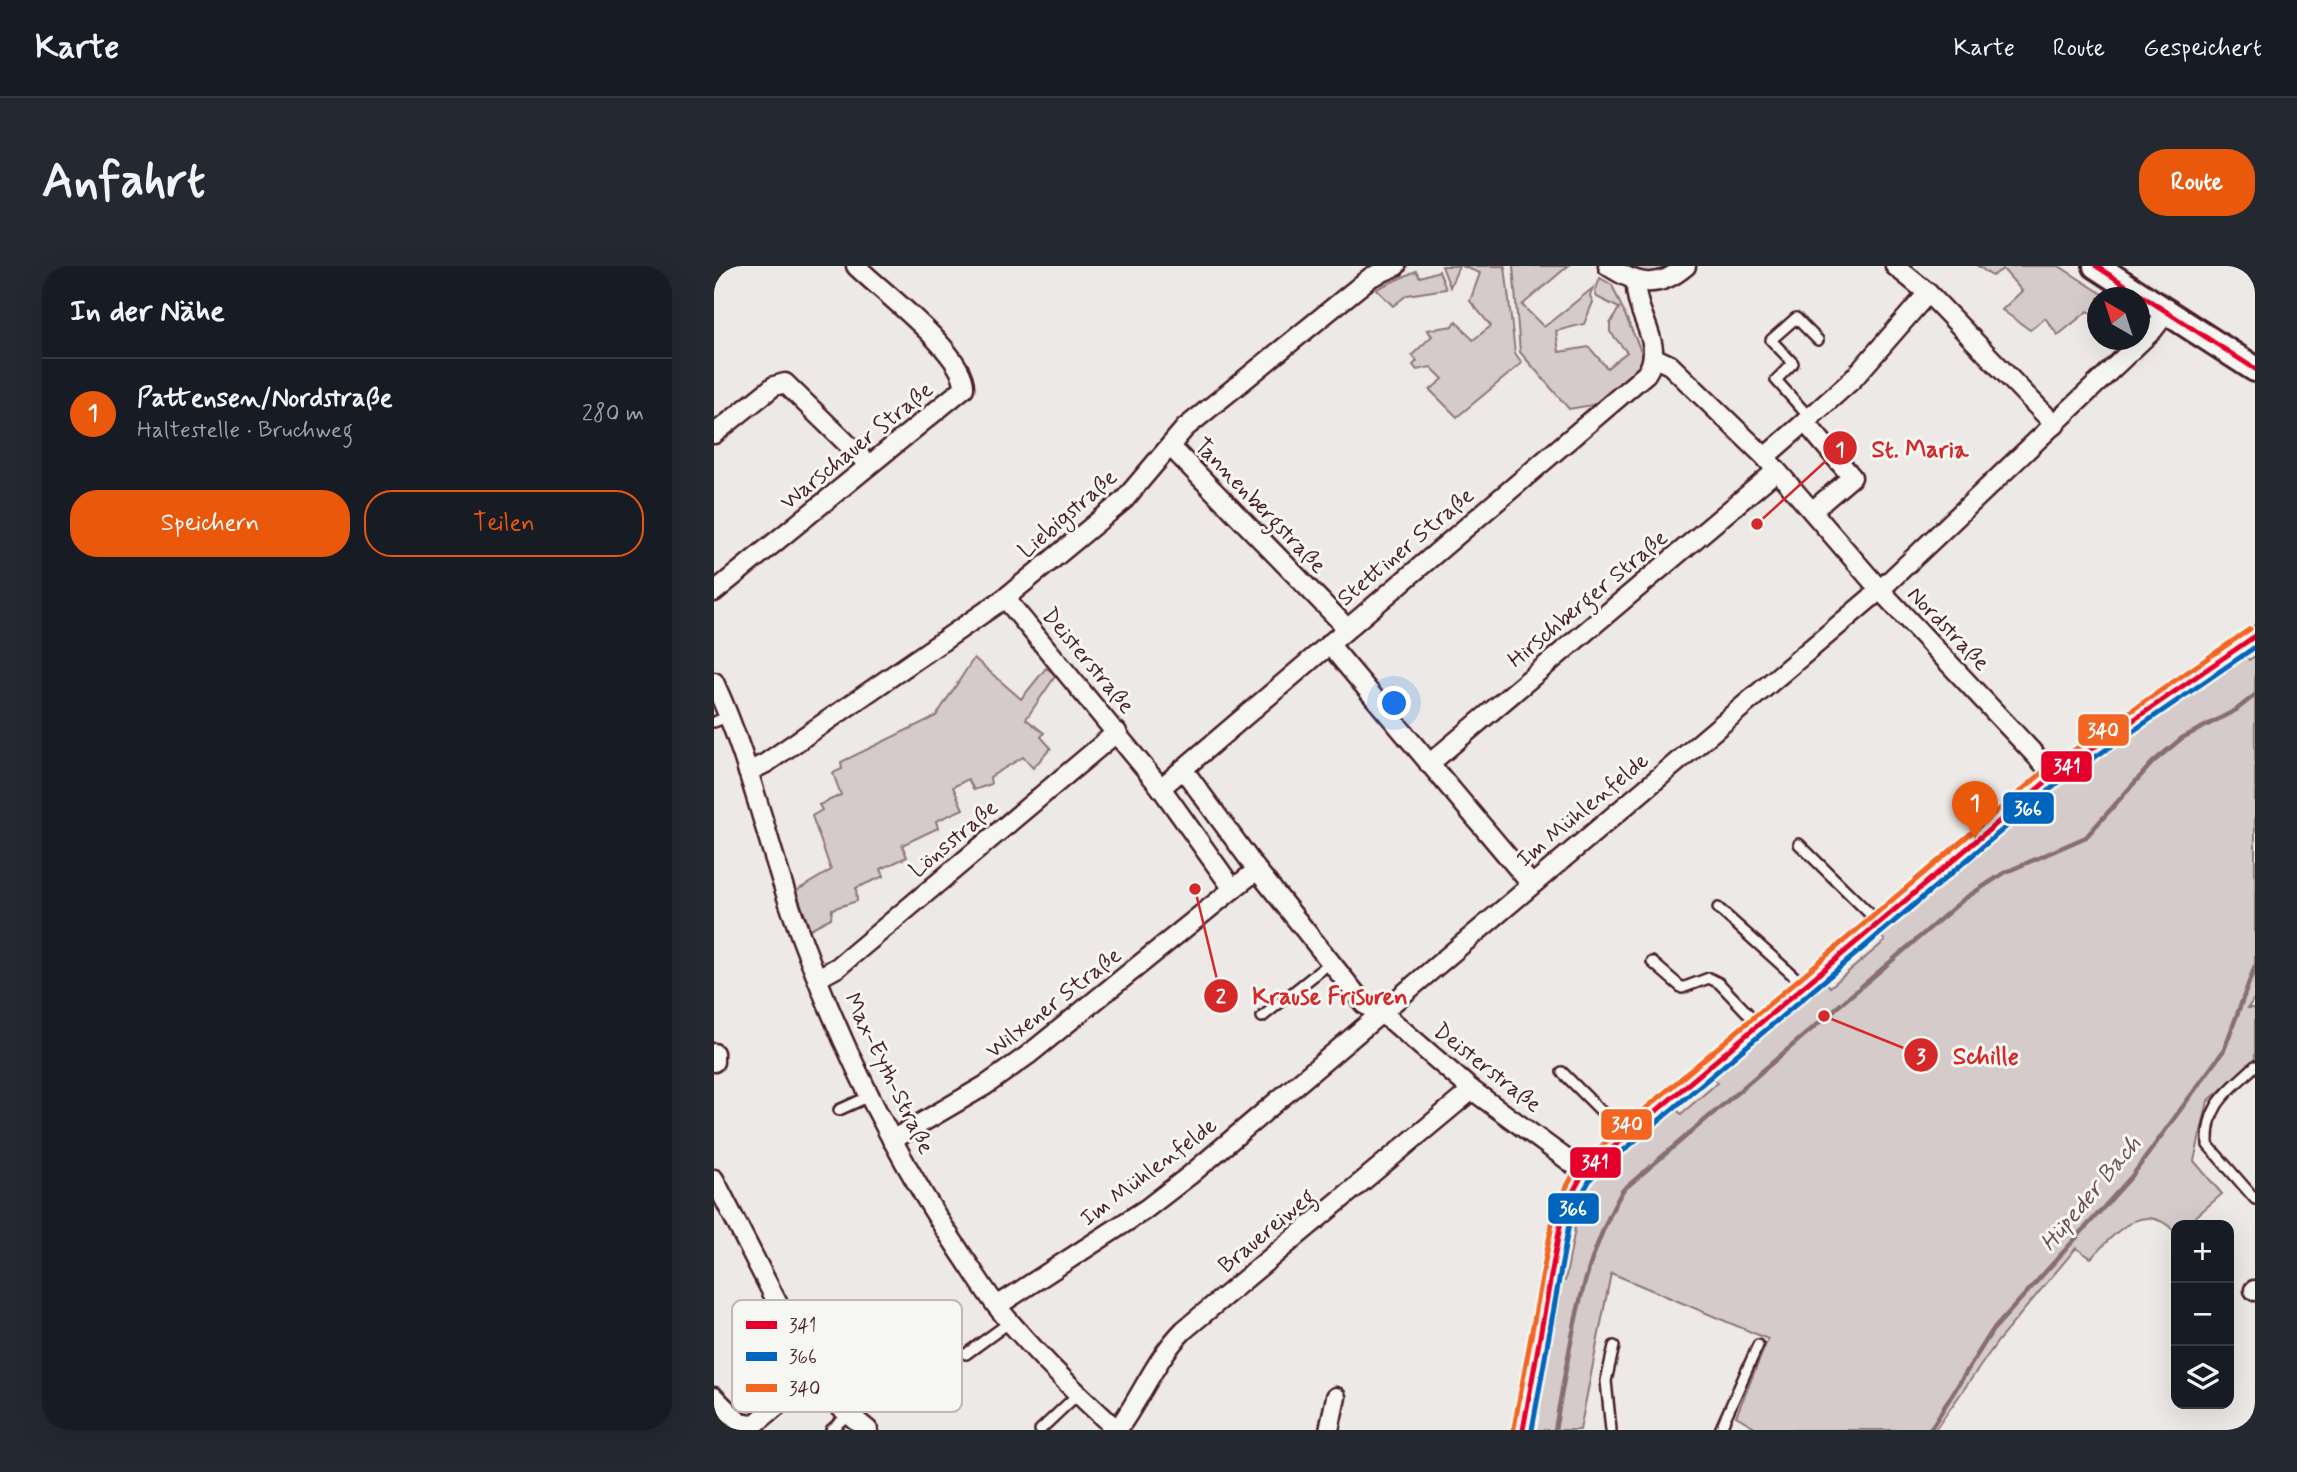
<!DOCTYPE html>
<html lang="de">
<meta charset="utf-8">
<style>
body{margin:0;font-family:Mynerve,sans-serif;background:#242831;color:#f1f3f6}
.controls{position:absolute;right:21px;bottom:21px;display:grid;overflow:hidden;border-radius:14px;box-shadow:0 7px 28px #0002}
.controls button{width:63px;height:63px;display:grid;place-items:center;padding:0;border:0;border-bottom:2px solid #363941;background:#171b24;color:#f1f3f6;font:35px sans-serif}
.compass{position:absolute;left:1373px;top:21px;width:63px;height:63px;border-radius:50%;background:#171b24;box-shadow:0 7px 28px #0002;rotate:321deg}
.you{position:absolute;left:681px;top:438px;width:24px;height:24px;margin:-18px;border:5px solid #fff;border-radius:50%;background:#1a73e8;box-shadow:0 0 0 10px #1a73e833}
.badge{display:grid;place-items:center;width:46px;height:46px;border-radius:50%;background:#ea580c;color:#fff;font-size:23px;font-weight:700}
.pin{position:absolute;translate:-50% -58px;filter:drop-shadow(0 2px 4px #0008)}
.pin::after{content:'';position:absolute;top:37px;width:24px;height:21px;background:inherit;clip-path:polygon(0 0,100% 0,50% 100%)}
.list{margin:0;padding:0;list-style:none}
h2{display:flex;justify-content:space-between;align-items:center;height:91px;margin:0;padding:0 28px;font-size:30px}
h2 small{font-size:23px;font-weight:400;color:#9ea1a6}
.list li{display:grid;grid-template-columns:46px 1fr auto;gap:21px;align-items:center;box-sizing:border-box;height:112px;padding:0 28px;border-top:2px solid #363941}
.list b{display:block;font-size:26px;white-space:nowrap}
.list p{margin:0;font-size:23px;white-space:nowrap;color:#9ea1a6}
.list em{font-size:23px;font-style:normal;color:#9ea1a6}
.actions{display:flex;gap:14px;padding:21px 28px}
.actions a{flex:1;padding:16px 0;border:2px solid #ea580c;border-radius:28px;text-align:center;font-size:24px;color:#ea580c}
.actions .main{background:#ea580c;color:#fff}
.icon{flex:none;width:38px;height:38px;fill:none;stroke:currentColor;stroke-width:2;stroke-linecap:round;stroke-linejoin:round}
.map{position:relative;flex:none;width:1541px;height:1164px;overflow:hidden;border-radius:28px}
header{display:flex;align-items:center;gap:42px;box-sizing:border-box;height:98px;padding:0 35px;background:#171b24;border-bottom:2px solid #363941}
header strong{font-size:33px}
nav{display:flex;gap:38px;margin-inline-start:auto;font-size:24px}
.intro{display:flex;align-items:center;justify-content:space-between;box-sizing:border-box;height:168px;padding:0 42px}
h1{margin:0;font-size:49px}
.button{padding:18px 32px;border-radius:28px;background:#ea580c;color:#fff;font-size:24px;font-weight:700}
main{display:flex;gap:42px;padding:0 42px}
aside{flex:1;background:#171b24;border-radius:28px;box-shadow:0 7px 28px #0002}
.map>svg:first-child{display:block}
.green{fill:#d4cbca;stroke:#8f757a;stroke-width:2}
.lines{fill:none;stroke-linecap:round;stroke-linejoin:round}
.stream{stroke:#886e73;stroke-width:4.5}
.lane-casing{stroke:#4a1f2b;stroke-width:14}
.street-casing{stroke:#4a1f2b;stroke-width:23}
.secondary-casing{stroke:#4a1f2b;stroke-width:30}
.lane{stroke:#f6f6f2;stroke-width:9}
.street{stroke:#f6f6f2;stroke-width:18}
.secondary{stroke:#f6f6f2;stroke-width:24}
.bus-1-casing{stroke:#f6f6f2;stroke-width:10}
.bus-2-casing{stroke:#f6f6f2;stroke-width:10}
.bus-3-casing{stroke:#f6f6f2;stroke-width:10}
.bus-1{stroke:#e4002b;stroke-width:5}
.bus-2{stroke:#0065bd;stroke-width:5}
.bus-3{stroke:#f26522;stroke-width:5}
.labels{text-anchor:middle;stroke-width:6;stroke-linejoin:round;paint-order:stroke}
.street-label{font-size:23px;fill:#4a1f2b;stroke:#f6f6f2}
.water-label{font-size:24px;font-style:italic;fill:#6e4d55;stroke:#f6f6f2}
.key{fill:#f6f6f2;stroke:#c2b6b6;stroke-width:2}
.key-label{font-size:19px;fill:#4a1f2b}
.leader{fill:none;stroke:#d62828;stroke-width:2.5}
.callout-dot{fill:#d62828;stroke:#f6f6f2;stroke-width:2.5}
.mark-label{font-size:21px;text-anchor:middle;font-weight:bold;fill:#fff}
.callout-label{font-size:24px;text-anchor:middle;font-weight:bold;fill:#d62828;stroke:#f6f6f2;stroke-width:6;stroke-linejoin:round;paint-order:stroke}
.line-badge{stroke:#f6f6f2;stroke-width:2.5}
.badge-label{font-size:19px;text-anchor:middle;font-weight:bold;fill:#fff}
</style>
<header>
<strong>Karte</strong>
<nav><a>Karte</a><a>Route</a><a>Gespeichert</a></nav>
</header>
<div class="intro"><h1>Anfahrt</h1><a class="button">Route</a></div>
<main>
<aside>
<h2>In der Nähe<small></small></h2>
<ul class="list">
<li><span class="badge">1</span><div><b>Pattensen/Nordstraße</b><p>Haltestelle · Bruchweg</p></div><em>280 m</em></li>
</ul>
<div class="actions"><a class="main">Speichern</a><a>Teilen</a></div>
</aside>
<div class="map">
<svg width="1541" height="1164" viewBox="0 0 1541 1164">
<rect width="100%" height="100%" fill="#ece9e6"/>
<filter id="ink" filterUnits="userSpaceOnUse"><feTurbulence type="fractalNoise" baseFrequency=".0143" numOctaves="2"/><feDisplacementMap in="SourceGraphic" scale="14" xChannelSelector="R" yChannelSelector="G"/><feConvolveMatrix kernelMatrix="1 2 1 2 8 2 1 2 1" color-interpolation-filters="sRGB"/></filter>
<g filter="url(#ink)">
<g class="green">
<polygon points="728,0 745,0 736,21"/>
<polygon points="748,0 791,0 801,87 808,97 743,151 716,124 729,113 717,101 703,104 699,99 703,95 698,89 718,70 713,64 739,60 742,55 759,74 777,60 756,35 766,7"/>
<polygon points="799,0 854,0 808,39 830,61 879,22 876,30 879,36 870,58 842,65 845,86 875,81 893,102 913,86 896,66 896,58 905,42 883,31 881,26 886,12 898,19 927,85 930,96 927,101 884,138 855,143 806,86"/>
<path d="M914,0h44c-17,9 -27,10 -44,0z"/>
<polygon points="1264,0 1345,0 1393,31 1384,32 1383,53 1374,45 1344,69 1331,52 1316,64 1288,44 1308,25 1289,3 1278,10"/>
<polygon points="702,5 706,11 725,5 732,23 693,29 679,40 662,23"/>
<path d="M1528,385l7,9 6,-4v341l-7,11h7v52l-47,41 -14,60 28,33 -36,31h-10v8c-33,-36 -61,1 -85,25l-15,-10 -78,93 -63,89h-175l-24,-14 32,-77 -157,-66 -31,157h-53l27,-150 11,1 10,-52 -11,-2c14,-53 70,-87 109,-121l8,8 36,-31 -7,-9 112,-96 8,9 55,-46 -7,-9 180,-150z"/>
<polygon points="260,392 307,433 332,402 342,409 312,453 330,467 327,471 337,482 319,502 309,491 276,511 277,518 260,524 254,513 239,521 249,543 222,555 224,562 188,579 193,591 167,603 170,610 142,622 143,635 118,643 117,652 96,663 82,625 117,604 98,550 108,544 105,539 127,529 119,507 128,503 127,496 222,450"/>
</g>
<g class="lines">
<g class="stream">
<path d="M841,1164c15,-83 25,-166 68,-240l341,-291 40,-26 82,-36 67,-75 29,-24 54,-28 19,-15"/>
<polyline points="1216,1164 1278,1065 1418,910 1510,784 1541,700"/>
</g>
<defs>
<g id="lane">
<polyline points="1096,152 1062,114 1079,97 1057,74 1082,52 1104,74"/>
<polyline points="0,456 14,451"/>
<polyline points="1085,578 1165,657"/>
<polyline points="1004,642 1092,721"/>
<polyline points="938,696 968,722 995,712 1005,717 1046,760"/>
<polyline points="548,751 617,696"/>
<path d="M1541,800c-27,26 -49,38 -47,79l47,54"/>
<polyline points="848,806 889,847 902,880"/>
<polyline points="125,844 156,830"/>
<polyline points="252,1088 296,1056"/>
<polyline points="117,1164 135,1148"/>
<polyline points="326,1164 364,1128"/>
<polyline points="897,1164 892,1115 900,1080"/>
<polyline points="1006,1164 1044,1079"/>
</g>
<g id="street">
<path d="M894,0c29,19 50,24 78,0"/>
<polyline points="1181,0 1214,27 1341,159"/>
<polyline points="941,92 956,99 1051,191 1166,324 1340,509"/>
<polyline points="1091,156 1139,113 1214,27"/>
<polyline points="0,168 60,120 71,117 155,199"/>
<polyline points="456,180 633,362"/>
<polyline points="1051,191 1091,156 1138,211 1098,245"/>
<path d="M0,326l250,-204c2,-34 -83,-97 -108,-122"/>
<polyline points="291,332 447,522"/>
<polyline points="615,378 817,618"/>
<path d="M0,416c34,73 51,153 78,230 42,119 98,236 168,340 13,19 25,39 39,57 36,44 76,83 118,121"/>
<polyline points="715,498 1062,205"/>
<path d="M469,503l463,-395c21,-30 -12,-58 -10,-92"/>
<polyline points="34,506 52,497 291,332 334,297 410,234 471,162 657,11 682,0"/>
<polyline points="543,604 519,623 447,522 469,503 543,604 650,738 678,755 758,824 870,906"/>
<polyline points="104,712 124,701 403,466"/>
<polyline points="0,787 0,796"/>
<polyline points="178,874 272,819 314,789 519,623"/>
<polyline points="0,913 110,1128 154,1164"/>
<polyline points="1540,1024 1541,1025"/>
<polyline points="283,1040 432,943 476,909 1166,324 1439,64 1453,46"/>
<polyline points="0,1131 27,1158 41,1158 100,1109"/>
<path d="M403,1164c24,-32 38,-71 67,-100l288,-240"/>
<polyline points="615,1164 622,1131"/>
<polyline points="809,1164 849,944 870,906 1092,721 1261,573 1340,509 1541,370"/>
</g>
<polyline id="secondary" points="1382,0 1541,103"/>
</defs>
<use href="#lane" class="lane-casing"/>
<use href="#street" class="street-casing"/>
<use href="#secondary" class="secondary-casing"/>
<use href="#lane" class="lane"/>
<use href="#street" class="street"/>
<use href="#secondary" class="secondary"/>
<defs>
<g id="bus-1">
<polyline points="1382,0 1541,103"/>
<polyline points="809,1164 849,944 870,906 1340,509 1541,370"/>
</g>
<polyline id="bus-2" points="818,1164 857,947 877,912 1345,516 1541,381"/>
<polyline id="bus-3" points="800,1162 841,942 864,900 1334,502 1536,363"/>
</defs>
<use href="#bus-1" class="bus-1-casing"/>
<use href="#bus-2" class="bus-2-casing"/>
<use href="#bus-3" class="bus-3-casing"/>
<use href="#bus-1" class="bus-1"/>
<use href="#bus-2" class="bus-2"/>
<use href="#bus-3" class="bus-3"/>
</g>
</g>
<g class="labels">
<g class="street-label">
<text transform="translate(142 179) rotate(-39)" y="8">Warschauer Straße</text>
<text transform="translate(547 239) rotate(46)" y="8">Tannenbergstraße</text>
<text transform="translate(353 247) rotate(-41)" y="8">Liebigstraße</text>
<text transform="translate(691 280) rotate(-40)" y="8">Stettiner Straße</text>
<text transform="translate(873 332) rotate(-40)" y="8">Hirschberger Straße</text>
<text transform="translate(1235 362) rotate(46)" y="8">Nordstraße</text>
<text transform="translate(375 394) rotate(50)" y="8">Deisterstraße</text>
<text transform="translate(868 543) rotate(-40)" y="8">Im Mühlenfelde</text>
<text transform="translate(239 572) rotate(-40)" y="8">Lönsstraße</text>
<text transform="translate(339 736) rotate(-38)" y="8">Wilxener Straße</text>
<text transform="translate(774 801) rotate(38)" y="8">Deisterstraße</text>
<text transform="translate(176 807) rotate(64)" y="8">Max-Eyth-Straße</text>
<text transform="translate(434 905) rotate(-37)" y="8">Im Mühlenfelde</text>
<text transform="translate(552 964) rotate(-40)" y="8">Brauereiweg</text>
</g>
<g class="water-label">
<text transform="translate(1376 927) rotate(-50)" y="8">Hüpeder Bach</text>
</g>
</g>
<rect x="18" y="1034" width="230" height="112" rx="10" class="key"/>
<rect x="32" y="1055" width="31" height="8" fill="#e4002b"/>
<rect x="32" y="1086" width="31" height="9" fill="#0065bd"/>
<rect x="32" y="1118" width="31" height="8" fill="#f26522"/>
<g class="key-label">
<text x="75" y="1066">341</text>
<text x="75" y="1097">366</text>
<text x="75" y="1129">340</text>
</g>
<path class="leader" d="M1043 258L1126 182M481 623L507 730M1110 750L1207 789"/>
<g class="callout-dot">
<circle cx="1043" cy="258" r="7"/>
<circle cx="481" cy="623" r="7"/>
<circle cx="1110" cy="750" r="7"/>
<circle cx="1126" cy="182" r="18"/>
<circle cx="507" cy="730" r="18"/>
<circle cx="1207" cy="789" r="18"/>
</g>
<g class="mark-label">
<text x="1126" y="190">1</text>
<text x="507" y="737">2</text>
<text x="1207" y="797">3</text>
</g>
<g class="callout-label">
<text x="1206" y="191">St. Maria</text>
<text x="616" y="738">Krause Frisuren</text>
<text x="1272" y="798">Schille</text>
</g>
<g class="line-badge">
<rect x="1363" y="447" width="53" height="34" rx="7" fill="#f26522"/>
<rect x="1326" y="484" width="53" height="33" rx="7" fill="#e4002b"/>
<rect x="1288" y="525" width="53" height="34" rx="7" fill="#0065bd"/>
<rect x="886" y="842" width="53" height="33" rx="7" fill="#f26522"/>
<rect x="855" y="880" width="53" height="33" rx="7" fill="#e4002b"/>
<rect x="833" y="926" width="53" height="33" rx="7" fill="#0065bd"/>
</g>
<g class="badge-label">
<text x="1389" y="471">340</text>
<text x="1353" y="507">341</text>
<text x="1314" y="549">366</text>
<text x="913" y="865">340</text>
<text x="881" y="903">341</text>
<text x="859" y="949">366</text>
</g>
</svg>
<div class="controls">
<button>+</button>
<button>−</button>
<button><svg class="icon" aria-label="layers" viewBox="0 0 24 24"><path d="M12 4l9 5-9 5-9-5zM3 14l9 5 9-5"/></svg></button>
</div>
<svg class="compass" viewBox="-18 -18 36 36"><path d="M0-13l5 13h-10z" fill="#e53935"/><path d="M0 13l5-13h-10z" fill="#9ea1a6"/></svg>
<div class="you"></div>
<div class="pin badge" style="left:1261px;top:573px">1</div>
</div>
</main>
